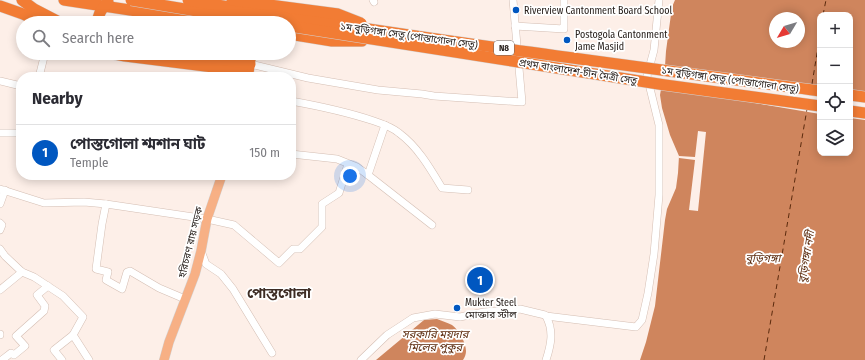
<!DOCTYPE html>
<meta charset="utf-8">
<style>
body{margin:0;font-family:"Fira Sans Condensed","Noto Sans Bengali",sans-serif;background:#f7f7f7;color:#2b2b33}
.controls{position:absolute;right:12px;top:12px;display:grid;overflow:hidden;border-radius:8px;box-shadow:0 2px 10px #0003}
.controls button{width:36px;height:36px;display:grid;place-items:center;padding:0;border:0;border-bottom:1px solid #e1e1e2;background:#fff;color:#2b2b33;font:20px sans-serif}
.compass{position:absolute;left:769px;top:12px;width:36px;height:36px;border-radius:50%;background:#fff;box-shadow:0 2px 10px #0003;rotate:232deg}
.you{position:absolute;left:350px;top:176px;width:14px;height:14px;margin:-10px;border:3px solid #fff;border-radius:50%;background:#1a73e8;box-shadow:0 0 0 6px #1a73e833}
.badge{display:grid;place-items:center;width:26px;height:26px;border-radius:50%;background:#0057c0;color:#fff;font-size:13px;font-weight:700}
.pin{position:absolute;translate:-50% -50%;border:2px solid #fff;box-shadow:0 1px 4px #0006}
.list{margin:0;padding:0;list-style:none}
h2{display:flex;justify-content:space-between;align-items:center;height:52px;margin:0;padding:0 16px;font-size:17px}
h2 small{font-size:13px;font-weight:400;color:#7c7c81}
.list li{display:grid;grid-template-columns:26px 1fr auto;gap:12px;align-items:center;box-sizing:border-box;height:56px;padding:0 16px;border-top:1px solid #e1e1e2}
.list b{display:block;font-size:15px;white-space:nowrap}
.list p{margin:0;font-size:13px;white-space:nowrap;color:#7c7c81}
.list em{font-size:13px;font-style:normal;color:#7c7c81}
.icon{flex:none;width:22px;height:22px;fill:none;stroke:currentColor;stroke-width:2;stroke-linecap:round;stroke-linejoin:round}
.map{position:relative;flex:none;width:865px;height:360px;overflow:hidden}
.search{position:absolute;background:#fff;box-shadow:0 2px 10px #0003;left:16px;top:16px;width:280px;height:44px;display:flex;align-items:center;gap:10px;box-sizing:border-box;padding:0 14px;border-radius:22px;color:#7c7c81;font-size:15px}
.panel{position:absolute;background:#fff;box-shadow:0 2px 10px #0003;left:16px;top:72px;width:280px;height:108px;border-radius:16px}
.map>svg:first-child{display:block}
.water{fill:#cf855d;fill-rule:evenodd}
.pier{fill:#fdefe8}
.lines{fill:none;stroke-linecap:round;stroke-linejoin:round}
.ferry{stroke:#5b2a0d;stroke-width:1;stroke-dasharray:5 4;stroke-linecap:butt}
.minor-casing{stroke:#d4beb3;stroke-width:8}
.major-casing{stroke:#d4d2d2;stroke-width:10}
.highway-casing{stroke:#d4d2d2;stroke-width:12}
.minor{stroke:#fff;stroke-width:7}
.major{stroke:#f7b085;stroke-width:9}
.highway{stroke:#f27c34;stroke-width:11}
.highway-bridge-casing{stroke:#d4d2d2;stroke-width:12;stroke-linecap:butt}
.highway-bridge{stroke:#f27c34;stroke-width:11}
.poi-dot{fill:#0057c0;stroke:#fff;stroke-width:1.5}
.labels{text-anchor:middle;stroke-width:3.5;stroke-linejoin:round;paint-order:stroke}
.shield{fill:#fff;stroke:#686360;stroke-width:1}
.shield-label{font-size:9px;font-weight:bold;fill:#28201c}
.poi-label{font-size:10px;fill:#28201c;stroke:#fff;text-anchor:start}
.street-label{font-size:10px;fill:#28201c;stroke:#fff}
.water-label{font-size:11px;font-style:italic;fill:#5b2a0d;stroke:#fff}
.district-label{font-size:14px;font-weight:bold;fill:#3d2c24;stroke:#fff}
</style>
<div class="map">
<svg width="865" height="360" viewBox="0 0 865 360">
<rect width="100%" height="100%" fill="#fdefe8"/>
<g class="water">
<path d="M675,0h190v360h-225l6,-18 9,-36 10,-86 2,-11 9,-21 2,-15 1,-17 -9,-21 -8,-27 -2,-13 5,-29 1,-15 6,-44zM820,15h30v138h-30zM775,18h24v24h-24z"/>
<path d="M437,319c5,2 11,4 15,6 7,5 14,18 14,26 0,3 -1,6 -3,9h-87l48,-40z"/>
</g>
<g class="pier">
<polygon points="662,70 820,92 820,114 659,87"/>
<polygon points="850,96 865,99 865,120 850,118"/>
<polygon points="698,131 706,132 698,211 689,210 695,160 679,158 679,156 695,157"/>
</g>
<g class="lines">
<g class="ferry">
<polyline points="823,15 826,0"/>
<polyline points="812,84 820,35"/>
<polyline points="764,360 807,109"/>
</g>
<defs>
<g id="minor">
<polyline points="373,0 374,2"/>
<polyline points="515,26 564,29 564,0"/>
<polyline points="250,64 308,78 378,90 422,94 434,96 522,102 513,0"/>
<polyline points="39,77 45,53"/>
<polyline points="0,81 21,86"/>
<path d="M291,101c28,5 56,11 83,20 9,3 18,6 25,12 19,14 31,35 43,55l26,2"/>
<polyline points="0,133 21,133"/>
<polyline points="291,154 337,159 357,167 368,175 432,225"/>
<polyline points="368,175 385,125"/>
<polyline points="0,189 44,203 84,202 106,204 207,219 234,225 279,263 293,249 300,249 322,227 322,204 339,193 348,164"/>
<polyline points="0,204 5,190"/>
<polyline points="106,204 102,224 96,269 108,272 106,280 122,289 127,272 130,271 159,288 185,299"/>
<polyline points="0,223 2,225 0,230"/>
<polyline points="0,249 5,256 22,272 34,277 63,296 83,317 73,335 89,360"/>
<polyline points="201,251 206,264 221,274 233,289 272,353"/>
<polyline points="0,290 22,272"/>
<path d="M546,316c8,15 5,29 0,44"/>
<polyline points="0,334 0,335"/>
<polyline points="2,360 11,353 14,355 25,346 16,336 44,311 45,306 37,295 48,286"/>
<polyline points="62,360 54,350 73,335"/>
<polyline points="361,360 387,335 413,318 435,314 460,317 484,312 520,309 545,315 546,316 636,327 642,320 648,293 654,254 659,195 659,125 647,76 654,50 659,0"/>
</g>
<polyline id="major" points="164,360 169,342 195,274 201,251 207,219 222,175"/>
<g id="highway">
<polyline points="22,0 34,9 61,23"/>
<polyline points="64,0 216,23"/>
<polyline points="0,6 23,14 42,23"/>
<path d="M98,23c-1,-8 4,-15 10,-21"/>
<polyline points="289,34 332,41 362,41"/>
<polyline points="109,53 125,56 221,68 248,73 251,53"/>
<polyline points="184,53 250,64"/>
<polyline points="850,95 865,97"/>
<polyline points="850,111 865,113"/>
</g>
</defs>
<use href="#minor" class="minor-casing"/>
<use href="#major" class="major-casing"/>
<use href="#highway" class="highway-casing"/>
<use href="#minor" class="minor"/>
<use href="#major" class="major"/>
<use href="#highway" class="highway"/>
<defs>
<g id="highway-bridge">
<polyline points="131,0 269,23"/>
<path d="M188,0c210,36 421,63 632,91"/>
<polyline points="232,0 338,14 361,23"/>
<polyline points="289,26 665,85 820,106"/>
</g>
</defs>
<use href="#highway-bridge" class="highway-bridge-casing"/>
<use href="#highway-bridge" class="highway-bridge"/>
</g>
<g class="poi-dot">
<circle cx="516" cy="10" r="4"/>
<circle cx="567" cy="40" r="4"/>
<circle cx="457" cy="308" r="4"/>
</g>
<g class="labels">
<rect class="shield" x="494" y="41" width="20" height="14" rx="3"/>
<g class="shield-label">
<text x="504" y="51">N8</text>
</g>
<g class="poi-label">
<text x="524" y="14">Riverview Cantonment Board School</text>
<text x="575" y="38">Postogola Cantonment<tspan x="575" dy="12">Jame Masjid</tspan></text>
<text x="465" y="306">Mukter Steel<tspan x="465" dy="12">মোক্তার স্টীল</tspan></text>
</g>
<g class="street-label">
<text transform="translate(409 35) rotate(8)" y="4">১ম বুড়িগঙ্গা সেতু (পোস্তাগোলা সেতু)</text>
<text transform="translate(578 71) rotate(9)" y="4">প্রথম বাংলাদেশ-চীন মৈত্রী সেতু</text>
<text transform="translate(730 79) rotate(8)" y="4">১ম বুড়িগঙ্গা সেতু (পোস্তাগোলা সেতু)</text>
<text transform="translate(190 242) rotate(-76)" y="4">হরিচরণ রায় সড়ক</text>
</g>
<g class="water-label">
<text transform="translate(806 257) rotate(-81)" y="4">বুড়িগঙ্গা নদী</text>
<text x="763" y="262">বুড়িগঙ্গা</text>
<text x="435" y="338">সরকারি ময়দার<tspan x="435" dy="13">মিলের পুকুর</tspan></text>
</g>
<g class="district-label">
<text x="279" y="298">পোস্তগোলা</text>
</g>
</g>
</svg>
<div class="controls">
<button>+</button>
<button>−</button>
<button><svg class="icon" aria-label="locate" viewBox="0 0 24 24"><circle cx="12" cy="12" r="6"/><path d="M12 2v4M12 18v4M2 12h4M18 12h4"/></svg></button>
<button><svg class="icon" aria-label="layers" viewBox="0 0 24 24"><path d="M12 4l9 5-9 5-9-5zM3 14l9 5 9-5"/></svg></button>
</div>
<svg class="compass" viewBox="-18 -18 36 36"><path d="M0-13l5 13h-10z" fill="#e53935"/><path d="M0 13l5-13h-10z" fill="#7c7c81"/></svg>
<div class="you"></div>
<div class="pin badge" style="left:480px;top:280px">1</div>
<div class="search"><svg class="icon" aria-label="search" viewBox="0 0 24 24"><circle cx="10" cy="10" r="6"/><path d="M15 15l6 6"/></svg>Search here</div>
<section class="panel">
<h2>Nearby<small></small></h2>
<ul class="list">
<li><span class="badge">1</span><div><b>পোস্তগোলা শ্মশান ঘাট</b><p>Temple</p></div><em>150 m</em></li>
</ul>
</section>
</div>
